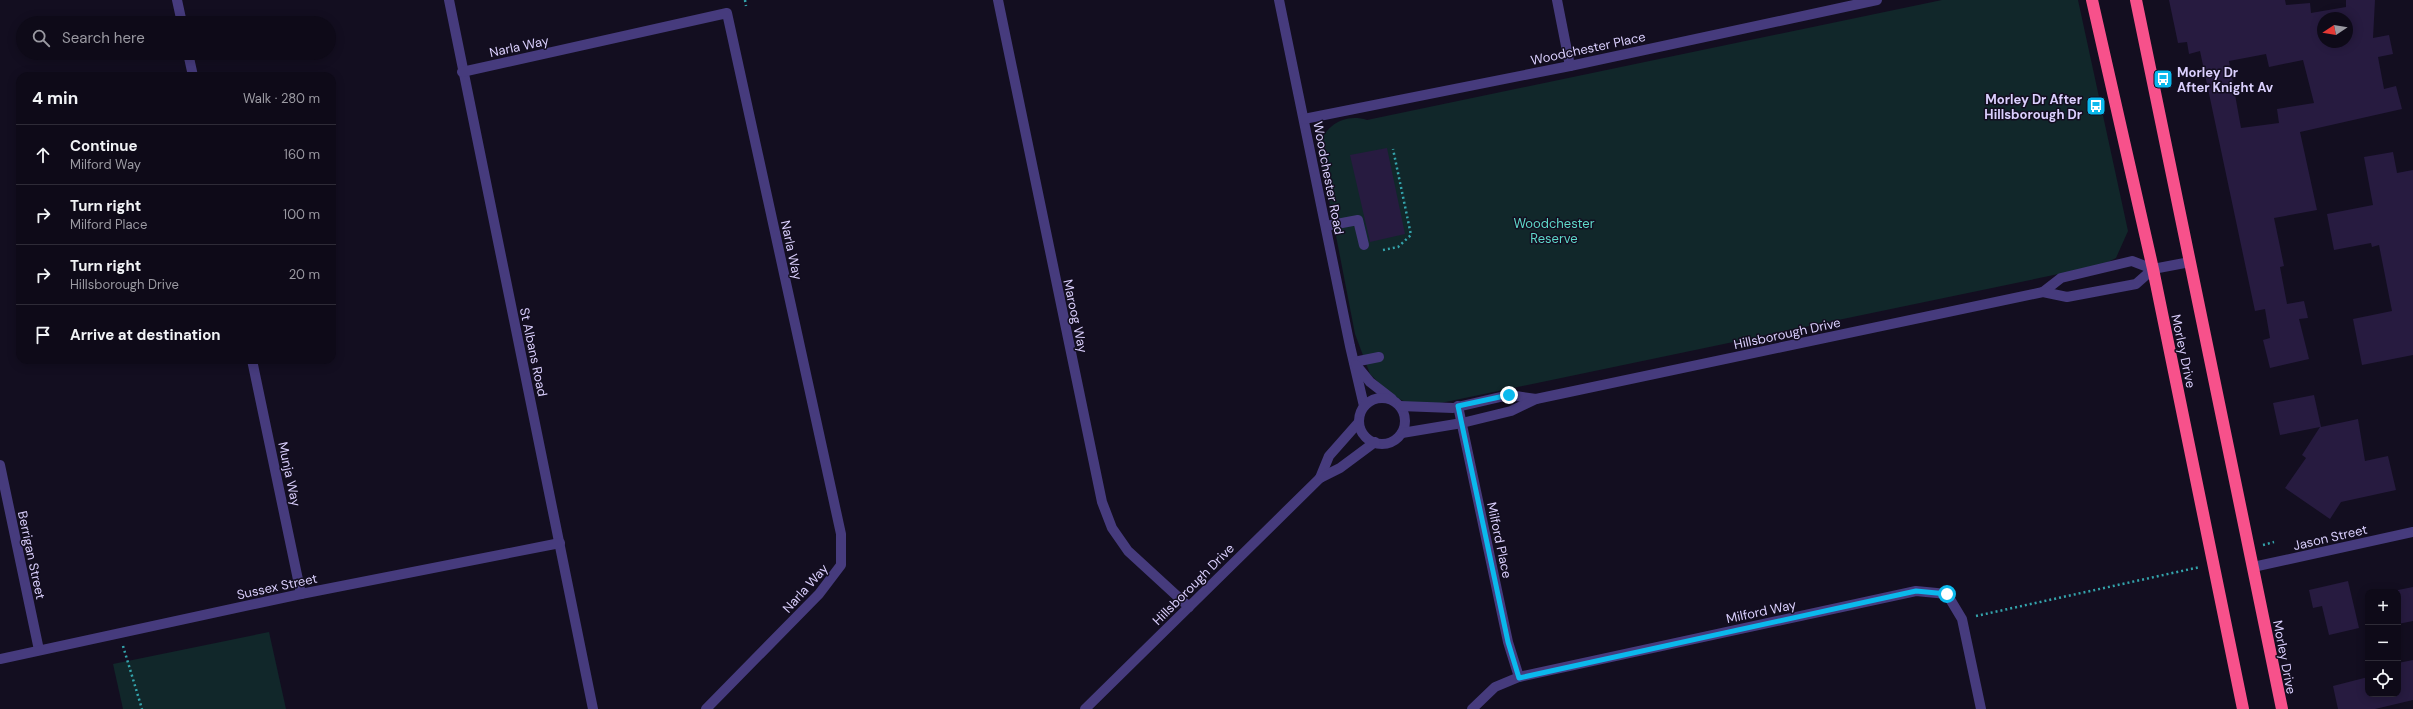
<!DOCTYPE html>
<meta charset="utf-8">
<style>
body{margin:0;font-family:"DM Sans",sans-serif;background:#171321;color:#f1f3f6}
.controls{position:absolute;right:12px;bottom:12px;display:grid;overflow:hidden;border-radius:8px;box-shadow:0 2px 10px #0003}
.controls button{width:36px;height:36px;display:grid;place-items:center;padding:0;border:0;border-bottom:1px solid #2e2b37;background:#0e0a18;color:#f1f3f6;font:20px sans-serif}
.compass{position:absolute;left:2317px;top:12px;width:36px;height:36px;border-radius:50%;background:#0e0a18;box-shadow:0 2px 10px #0003;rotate:258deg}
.stop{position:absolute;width:12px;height:12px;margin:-9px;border:3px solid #0bb9ed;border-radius:50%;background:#fff}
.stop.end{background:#0bb9ed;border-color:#fff;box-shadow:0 1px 4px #0008}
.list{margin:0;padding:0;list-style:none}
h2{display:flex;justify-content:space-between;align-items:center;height:52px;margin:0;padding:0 16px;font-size:17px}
h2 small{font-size:13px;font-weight:400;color:#9b9aa2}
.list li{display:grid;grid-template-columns:26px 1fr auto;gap:12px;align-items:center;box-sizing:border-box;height:60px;padding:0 16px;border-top:1px solid #2e2b37}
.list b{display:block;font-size:15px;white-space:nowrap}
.list p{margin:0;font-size:13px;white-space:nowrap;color:#9b9aa2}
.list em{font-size:13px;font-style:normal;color:#9b9aa2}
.icon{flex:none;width:22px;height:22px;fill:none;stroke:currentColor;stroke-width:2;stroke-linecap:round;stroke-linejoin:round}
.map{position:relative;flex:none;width:2413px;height:709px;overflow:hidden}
.search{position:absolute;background:#0e0a18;box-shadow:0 2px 10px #0003;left:16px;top:16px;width:320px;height:44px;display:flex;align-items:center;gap:10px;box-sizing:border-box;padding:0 14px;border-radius:22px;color:#9b9aa2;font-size:15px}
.panel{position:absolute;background:#0e0a18;box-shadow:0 2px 10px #0003;left:16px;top:72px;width:320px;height:292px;border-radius:12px}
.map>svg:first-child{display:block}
.green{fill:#11272a}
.building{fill:#271b40;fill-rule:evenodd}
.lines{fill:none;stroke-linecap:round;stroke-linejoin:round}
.path{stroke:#34a4ac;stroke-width:2.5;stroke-dasharray:2 3;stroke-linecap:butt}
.minor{stroke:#463b7d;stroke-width:10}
.highway{stroke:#f7518b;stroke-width:12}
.route{stroke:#0bb9ed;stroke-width:5}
.labels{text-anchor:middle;stroke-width:3;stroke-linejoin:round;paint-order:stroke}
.street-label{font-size:13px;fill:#dacffd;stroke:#130e20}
.poi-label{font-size:13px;font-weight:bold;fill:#dacffd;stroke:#130e20;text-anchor:start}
.park-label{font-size:13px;fill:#5fd9ca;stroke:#130e20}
</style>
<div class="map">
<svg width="2413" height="709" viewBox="0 0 2413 709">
<rect width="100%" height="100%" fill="#130e20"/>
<g class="green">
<path d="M1942,0h136l50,231 -12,27 -14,7 -666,139 -25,1 -21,-11 -20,-20 -15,-40 -36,-186c5,-22 25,-35 48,-28z"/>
<polygon points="269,632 286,709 123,709 113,664"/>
</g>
<g class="building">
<path d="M2169,0h116l1,5 24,-2 1,10 35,-6v-7h29l-2,38 16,-3 4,19 -15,3 6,32 12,-3 6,23 -102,23 17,78 -43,8 10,48 -4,1 7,37 17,-3 4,17 -9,1 10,40 -39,9 -7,-28 7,-2 -5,-29 -10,2 -55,-260 -11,3 -2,-12 -9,1zM2323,18h24v24h-24zM2266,54l3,13 34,-7 11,43 -37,6 2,14 -38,5 -12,-67z"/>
<polygon points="1387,148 1405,234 1370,242 1350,155"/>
<polygon points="2393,152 2397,173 2413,170 2413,355 2362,365 2353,319 2392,311 2379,245 2372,247 2371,243 2334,250 2327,214 2373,205 2364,157"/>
<polygon points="2314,395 2321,427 2358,419 2365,461 2388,456 2396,490 2341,502 2330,519 2285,488 2306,458 2302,455 2320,427 2280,435 2273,403"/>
<polygon points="2348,581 2359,628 2329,635 2322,606 2313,608 2309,590"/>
<polygon points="2413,587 2413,621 2398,624 2398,590"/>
<polygon points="2413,660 2413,700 2375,709 2338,709 2333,686 2368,677 2368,694 2398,694 2398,663"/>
</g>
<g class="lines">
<g class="path">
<polyline points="745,0 746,6"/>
<polyline points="1383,250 1398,247 1411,235 1393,149"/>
<polyline points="2263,545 2274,542"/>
<polyline points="1976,616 2200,567"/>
<polyline points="123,646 142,709"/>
</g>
<g class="minor">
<polyline points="177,0 182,23"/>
<polyline points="449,0 593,709"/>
<polyline points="998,0 1102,502 1112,528 1128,551 1189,607"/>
<polyline points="1279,0 1350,346 1364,406"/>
<polyline points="1557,0 1570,66"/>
<polyline points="188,53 193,76"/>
<polyline points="462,72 727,13 841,534 841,565 819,594 706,709"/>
<polyline points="1304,119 1570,66 1877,0"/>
<polyline points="1326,226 1358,220 1364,245"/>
<polyline points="2043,292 2061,278 2132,261 2153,269"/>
<polyline points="252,360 301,594"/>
<polyline points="1354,362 1379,357"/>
<polyline points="1356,365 1370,382 1392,399"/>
<circle cx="1382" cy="421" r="23"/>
<polyline points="1400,406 1453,408 1509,395 1536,399"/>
<polyline points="1458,406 1508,642 1519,677"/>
<polyline points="1402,433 1462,423 1511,411 1536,399 2043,292 2067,297 2136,284 2153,269 2190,262"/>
<polyline points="0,465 39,650"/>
<polyline points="1320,478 1329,456 1359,422"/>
<polyline points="2253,567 2413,532"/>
<polyline points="0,659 301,594 560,543"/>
<polyline points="1085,709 1320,478 1340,468 1375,442"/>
<polyline points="1472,709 1495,687 1519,677 1916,591 1947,594 1962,619 1981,709"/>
</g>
<g class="highway">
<polyline points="2092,0 2153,269 2243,709"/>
<polyline points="2136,0 2282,709"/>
</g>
</g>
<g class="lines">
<polyline class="route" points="1509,395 1458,406 1508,642 1519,678 1916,591 1947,594"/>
</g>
<defs>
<symbol id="bus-square" viewBox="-11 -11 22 22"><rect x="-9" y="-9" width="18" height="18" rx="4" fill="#0bb9ed" stroke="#130e20"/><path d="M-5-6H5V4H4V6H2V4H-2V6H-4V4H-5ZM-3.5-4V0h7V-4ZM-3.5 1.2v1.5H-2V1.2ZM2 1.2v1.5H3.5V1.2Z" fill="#fff"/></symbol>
</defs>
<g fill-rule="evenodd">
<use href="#bus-square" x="2152" y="68" width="22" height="22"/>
<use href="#bus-square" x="2085" y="95" width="22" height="22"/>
</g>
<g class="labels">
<g class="street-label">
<text transform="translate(519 46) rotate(-12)" y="5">Narla Way</text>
<text transform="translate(1588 48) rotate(-12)" y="5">Woodchester Place</text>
<text transform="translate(1329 178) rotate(79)" y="5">Woodchester Road</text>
<text transform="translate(792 250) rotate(78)" y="5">Narla Way</text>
<text transform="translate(1076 316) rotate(78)" y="5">Maroog Way</text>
<text transform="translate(1787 333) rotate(-12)" y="5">Hillsborough Drive</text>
<text transform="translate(2184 351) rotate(78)" y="5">Morley Drive</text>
<text transform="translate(534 352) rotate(78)" y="5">St Albans Road</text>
<text transform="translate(290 474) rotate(78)" y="5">Munja Way</text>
<text transform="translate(2330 537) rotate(-13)" y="5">Jason Street</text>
<text transform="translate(1500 540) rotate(78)" y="5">Milford Place</text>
<text transform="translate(32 555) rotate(78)" y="5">Berrigan Street</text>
<text transform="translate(1193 584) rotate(-45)" y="5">Hillsborough Drive</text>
<text transform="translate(277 586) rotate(-12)" y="5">Sussex Street</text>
<text transform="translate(805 588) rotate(-48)" y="5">Narla Way</text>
<text transform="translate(1761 611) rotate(-12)" y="5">Milford Way</text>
<text transform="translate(2285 657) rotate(79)" y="5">Morley Drive</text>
</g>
<g class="poi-label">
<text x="2177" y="77">Morley Dr<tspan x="2177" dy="15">After Knight Av</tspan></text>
<text x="2082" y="104" text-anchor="end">Morley Dr After<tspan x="2082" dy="15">Hillsborough Dr</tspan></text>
</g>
<g class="park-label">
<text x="1554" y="228">Woodchester<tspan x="1554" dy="15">Reserve</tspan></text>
</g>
</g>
</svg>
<div class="controls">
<button>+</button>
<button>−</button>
<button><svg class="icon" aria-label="locate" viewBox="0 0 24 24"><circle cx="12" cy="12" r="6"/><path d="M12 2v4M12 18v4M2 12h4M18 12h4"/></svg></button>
</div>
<svg class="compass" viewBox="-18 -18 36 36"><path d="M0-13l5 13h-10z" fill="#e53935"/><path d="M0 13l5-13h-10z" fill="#9b9aa2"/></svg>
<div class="stop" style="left:1947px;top:594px"></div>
<div class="stop end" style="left:1509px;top:395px"></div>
<div class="search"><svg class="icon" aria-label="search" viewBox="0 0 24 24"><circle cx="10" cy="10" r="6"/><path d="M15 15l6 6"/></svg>Search here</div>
<section class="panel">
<h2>4 min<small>Walk · 280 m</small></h2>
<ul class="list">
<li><svg class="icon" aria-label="ahead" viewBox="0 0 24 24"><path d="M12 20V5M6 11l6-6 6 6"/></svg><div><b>Continue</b><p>Milford Way</p></div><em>160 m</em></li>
<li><svg class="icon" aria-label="right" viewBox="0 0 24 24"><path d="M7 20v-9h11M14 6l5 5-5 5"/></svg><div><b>Turn right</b><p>Milford Place</p></div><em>100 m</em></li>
<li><svg class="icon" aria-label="right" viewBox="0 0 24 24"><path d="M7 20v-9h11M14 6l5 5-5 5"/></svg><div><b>Turn right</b><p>Hillsborough Drive</p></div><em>20 m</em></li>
<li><svg class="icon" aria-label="arrive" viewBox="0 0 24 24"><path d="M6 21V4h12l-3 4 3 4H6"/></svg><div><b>Arrive at destination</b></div></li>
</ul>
</section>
</div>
